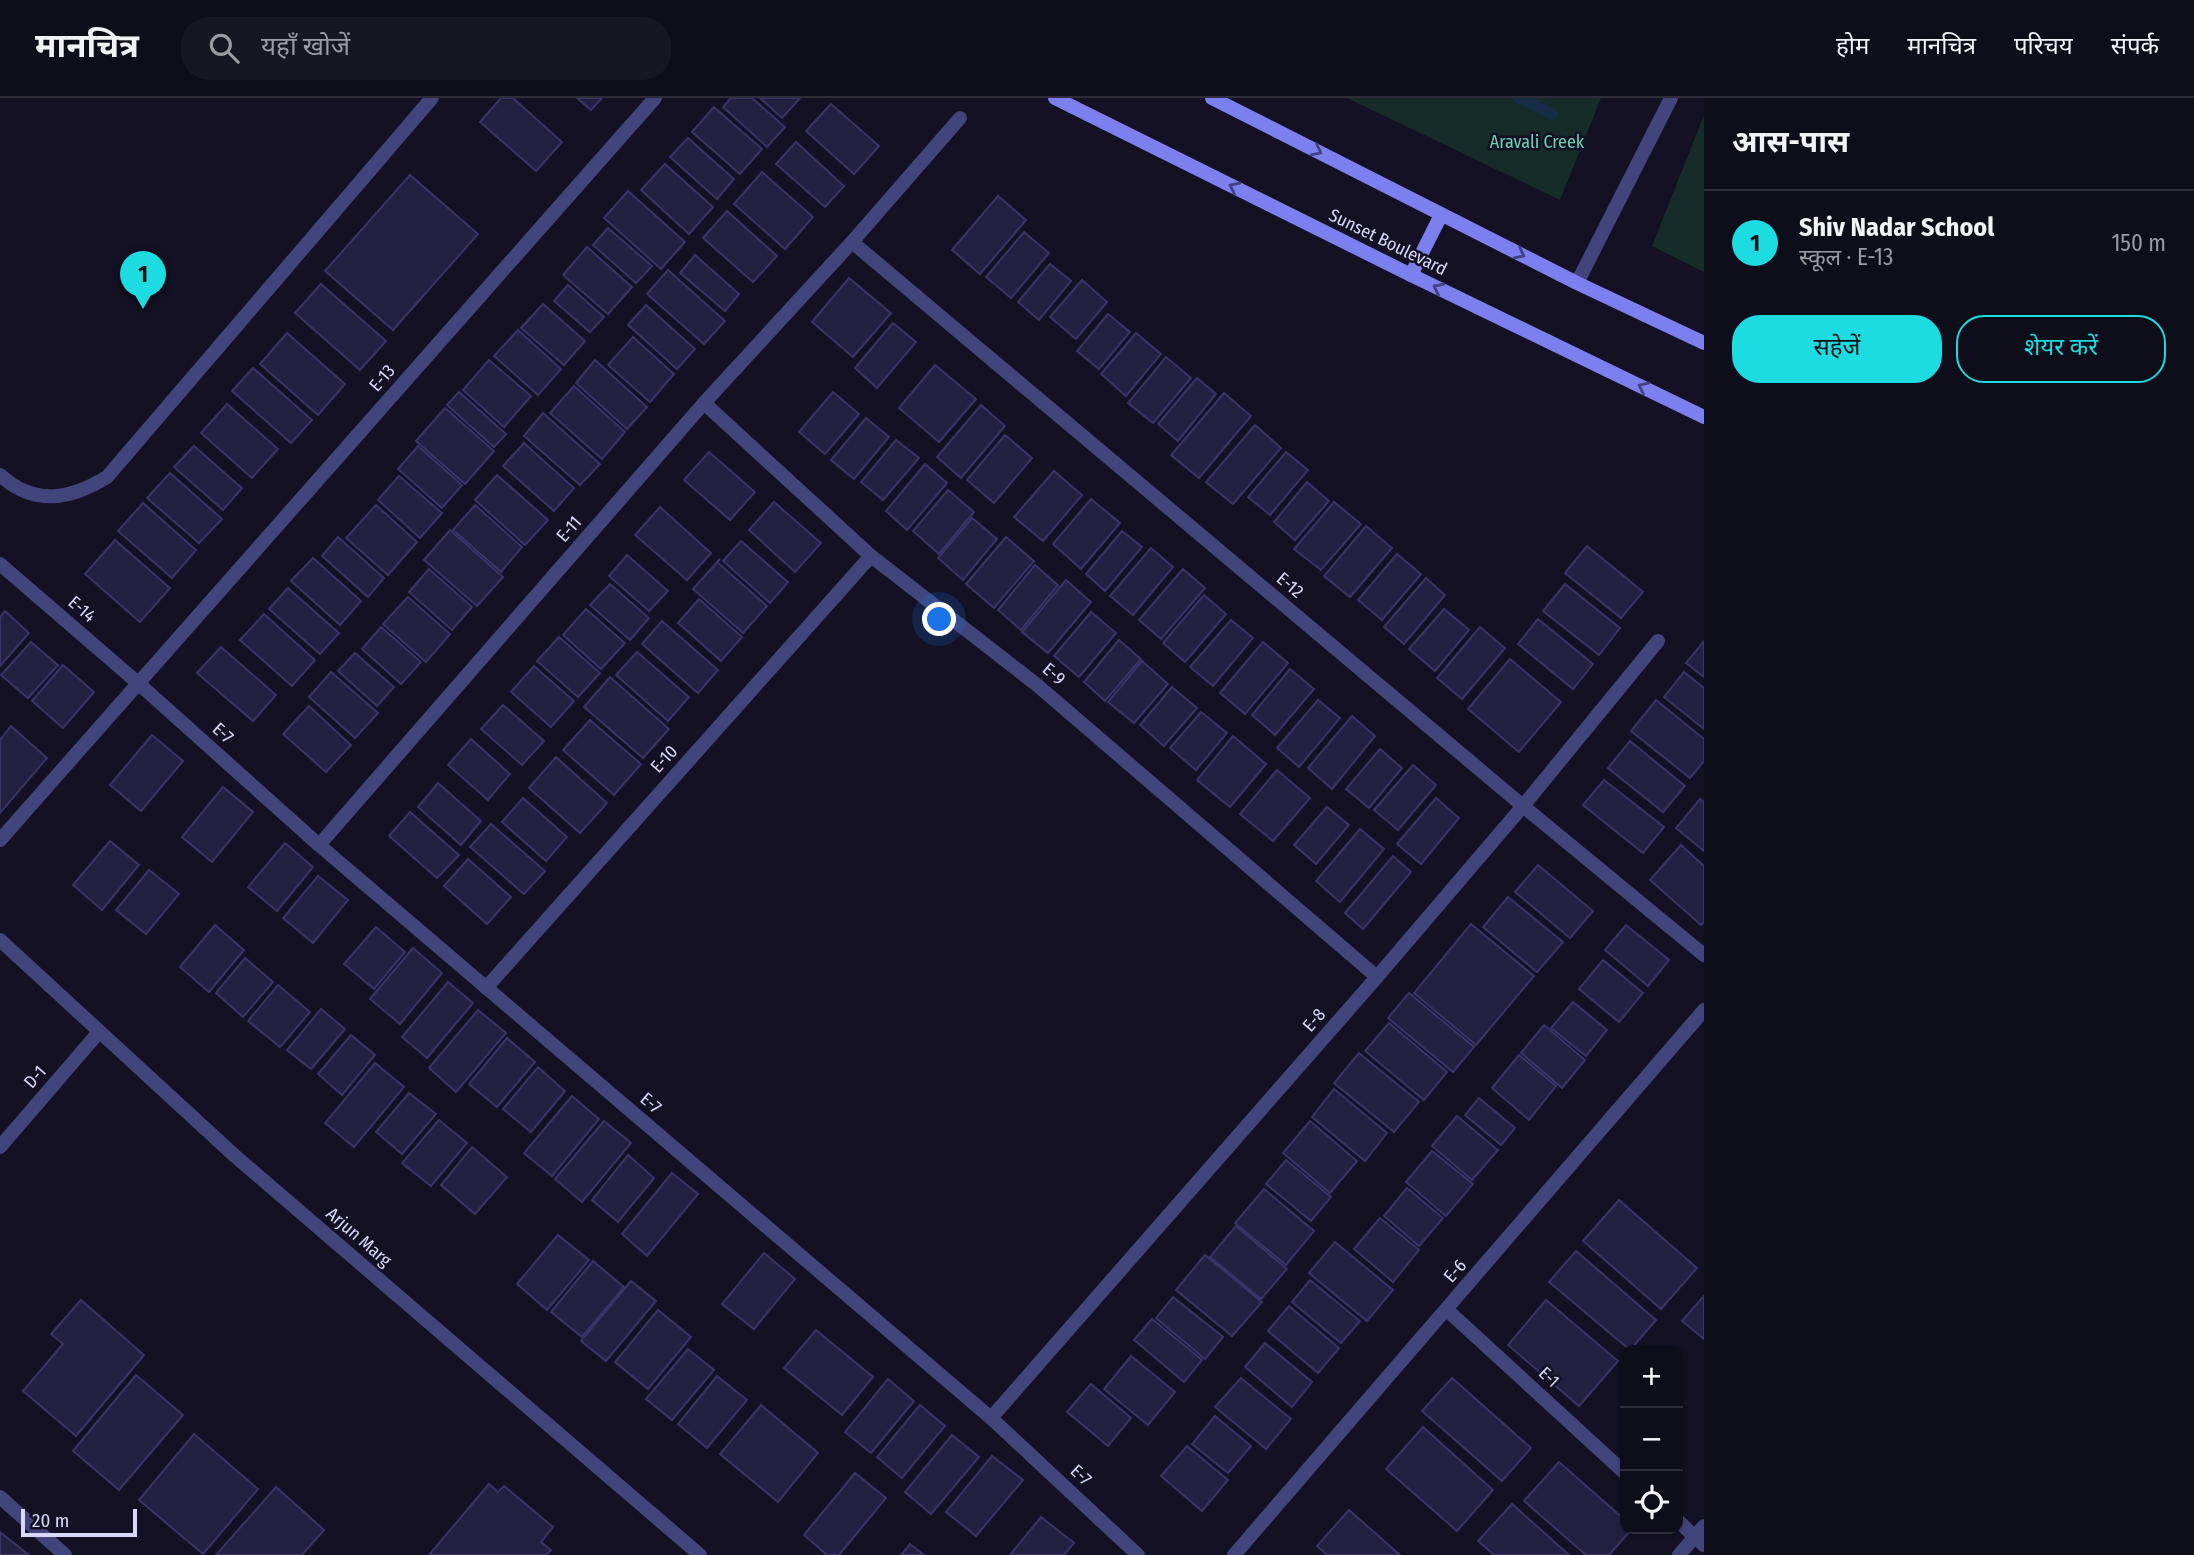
<!DOCTYPE html>
<html lang="hi">
<meta charset="utf-8">
<style>
body{margin:0;font-family:"Fira Sans Condensed","Noto Sans Devanagari",sans-serif;background:#171623;color:#f1f3f6}
.controls{position:absolute;right:21px;bottom:21px;display:grid;overflow:hidden;border-radius:14px;box-shadow:0 2px 5px #0004}
.controls button{width:63px;height:63px;display:grid;place-items:center;padding:0;border:0;border-bottom:2px solid #2e2d39;background:#0e0d1a;color:#f1f3f6;font:35px sans-serif}
.scale{position:absolute;left:21px;bottom:18px;width:116px;box-sizing:border-box;padding-left:7px;border:4px solid #d9d8fa;border-top:0;font-size:19px;line-height:24px;white-space:nowrap;color:#d9d8fa;-webkit-text-stroke:5px #131123;paint-order:stroke}
.you{position:absolute;left:940px;top:522px;width:24px;height:24px;margin:-18px;border:5px solid #fff;border-radius:50%;background:#1a73e8;box-shadow:0 0 0 10px #1a73e833}
.badge{display:grid;place-items:center;width:46px;height:46px;border-radius:50%;background:#1cdce2;color:#111;font-size:23px;font-weight:700}
.pin{position:absolute;translate:-50% -58px;filter:drop-shadow(0 2px 4px #0008)}
.pin::after{content:'';position:absolute;top:37px;width:24px;height:21px;background:inherit;clip-path:polygon(0 0,100% 0,50% 100%)}
.list{margin:0;padding:0;list-style:none}
h2{display:flex;justify-content:space-between;align-items:center;height:91px;margin:0;padding:0 28px;font-size:30px}
h2 small{font-size:23px;font-weight:400;color:#9b9ca2}
.list li{display:grid;grid-template-columns:46px 1fr auto;gap:21px;align-items:center;box-sizing:border-box;height:105px;padding:0 28px;border-top:2px solid #2e2d39}
.list b{display:block;font-size:26px;white-space:nowrap}
.list p{margin:0;font-size:23px;white-space:nowrap;color:#9b9ca2}
.list em{font-size:23px;font-style:normal;color:#9b9ca2}
.actions{display:flex;gap:14px;padding:21px 28px}
.actions a{flex:1;padding:16px 0;border:2px solid #1cdce2;border-radius:28px;text-align:center;font-size:24px;color:#1cdce2}
.actions .main{background:#1cdce2;color:#111}
.icon{flex:none;width:38px;height:38px;fill:none;stroke:currentColor;stroke-width:2;stroke-linecap:round;stroke-linejoin:round}
.map{position:relative;flex:none;width:1704px;height:1457px;overflow:hidden}
header{display:flex;align-items:center;gap:42px;box-sizing:border-box;height:98px;padding:0 35px;background:#0e0d1a;border-bottom:2px solid #2e2d39}
header strong{font-size:33px}
nav{display:flex;gap:38px;margin-inline-start:auto;font-size:24px}
.search{width:490px;height:63px;background:#171623;display:flex;align-items:center;gap:18px;box-sizing:border-box;padding:0 24px;border-radius:28px;color:#9b9ca2;font-size:26px}
main{display:flex}
aside{flex:1;background:#0e0d1a}
.map>svg:first-child{display:block}
.green{fill:#152c29}
.lines{fill:none;stroke-linecap:round;stroke-linejoin:round}
.stream{stroke:#162d48;stroke-width:12}
.building{fill:#242041;stroke:#3b346b;stroke-width:2}
.lane{stroke:#42447c;stroke-width:14}
.street{stroke:#42447c;stroke-width:14}
.secondary{stroke:#7b80ee;stroke-width:14}
.oneway{stroke:#42437e}
.labels{text-anchor:middle;stroke-width:5;stroke-linejoin:round;paint-order:stroke}
.park-label{font-size:18px;fill:#6dd1b1;stroke:#131123}
.street-label{font-size:18px;fill:#d9d8fa;stroke:#131123}
</style>
<header>
<strong>मानचित्र</strong>
<div class="search"><svg class="icon" aria-label="search" viewBox="0 0 24 24"><circle cx="10" cy="10" r="6"/><path d="M15 15l6 6"/></svg>यहाँ खोजें</div>
<nav><a>होम</a><a>मानचित्र</a><a>परिचय</a><a>संपर्क</a></nav>
</header>
<main>
<div class="map">
<svg width="1704" height="1457" viewBox="0 0 1704 1457">
<rect width="100%" height="100%" fill="#131123"/>
<g class="green">
<polygon points="1347,0 1601,0 1560,102"/>
<polygon points="1704,17 1704,174 1652,148"/>
</g>
<g class="lines">
<polyline class="stream" points="1520,0 1552,16"/>
</g>
<g class="building">
<polygon points="501,0 513,0 562,44 536,73 480,24"/>
<polygon points="577,0 602,0 591,12"/>
<polygon points="731,0 752,0 785,29 767,49 723,9"/>
<polygon points="760,0 800,0 782,20"/>
<polygon points="831,6 879,48 854,76 806,33"/>
<polygon points="714,9 762,51 740,76 692,34"/>
<polygon points="688,40 734,81 717,101 670,59"/>
<polygon points="796,44 844,88 825,109 776,66"/>
<polygon points="665,66 713,109 689,136 641,92"/>
<polygon points="762,74 813,119 785,151 734,106"/>
<polygon points="410,77 478,136 393,232 325,173"/>
<polygon points="628,93 685,144 661,171 604,120"/>
<polygon points="998,98 1026,122 980,176 952,152"/>
<polygon points="727,113 777,158 753,184 703,140"/>
<polygon points="608,130 652,168 636,185 593,147"/>
<polygon points="1024,134 1049,155 1011,200 986,179"/>
<polygon points="587,149 632,189 608,216 563,177"/>
<polygon points="695,157 739,196 725,213 680,175"/>
<polygon points="1050,166 1071,183 1039,222 1018,204"/>
<polygon points="668,172 725,223 704,246 647,196"/>
<polygon points="849,180 891,215 853,259 812,224"/>
<polygon points="1082,182 1107,204 1076,241 1050,219"/>
<polygon points="321,186 386,243 360,272 295,215"/>
<polygon points="568,187 604,219 590,234 554,203"/>
<polygon points="543,206 585,243 564,267 521,230"/>
<polygon points="646,207 695,251 677,271 628,227"/>
<polygon points="1108,216 1130,234 1099,271 1077,253"/>
<polygon points="893,225 916,244 877,290 855,270"/>
<polygon points="518,232 561,271 538,297 494,258"/>
<polygon points="287,235 345,286 318,317 260,266"/>
<polygon points="1136,235 1161,256 1126,298 1101,276"/>
<polygon points="633,239 674,276 650,304 608,267"/>
<polygon points="1166,259 1191,280 1153,325 1128,305"/>
<polygon points="489,262 531,298 504,329 463,292"/>
<polygon points="595,262 647,309 627,331 576,285"/>
<polygon points="935,267 976,301 939,344 899,310"/>
<polygon points="253,270 312,322 291,345 232,293"/>
<polygon points="1197,280 1216,296 1178,343 1158,326"/>
<polygon points="574,288 625,334 602,361 550,315"/>
<polygon points="459,294 506,336 494,349 447,307"/>
<polygon points="833,294 859,316 825,356 799,334"/>
<polygon points="1224,295 1251,318 1199,380 1171,357"/>
<polygon points="227,306 278,351 252,380 201,335"/>
<polygon points="981,307 1005,328 961,380 937,359"/>
<polygon points="445,310 494,353 465,386 416,343"/>
<polygon points="543,315 600,366 580,387 524,338"/>
<polygon points="866,320 889,339 854,381 831,362"/>
<polygon points="1255,327 1281,350 1233,406 1206,384"/>
<polygon points="1005,337 1032,360 994,405 967,382"/>
<polygon points="896,342 919,360 883,402 861,384"/>
<polygon points="524,345 574,390 554,413 503,368"/>
<polygon points="194,348 242,390 223,412 174,369"/>
<polygon points="418,348 462,387 442,410 398,371"/>
<polygon points="709,354 755,394 730,422 684,382"/>
<polygon points="1286,354 1308,372 1270,417 1248,399"/>
<polygon points="925,366 947,385 907,432 886,413"/>
<polygon points="1054,373 1082,397 1043,443 1014,419"/>
<polygon points="170,375 222,421 199,445 147,400"/>
<polygon points="497,377 548,422 525,447 475,402"/>
<polygon points="399,378 442,415 420,440 378,402"/>
<polygon points="1307,384 1329,403 1295,442 1274,424"/>
<polygon points="948,392 974,414 939,456 913,433"/>
<polygon points="1091,401 1120,425 1081,471 1053,446"/>
<polygon points="774,404 821,445 795,474 749,432"/>
<polygon points="1334,404 1361,426 1321,472 1294,451"/>
<polygon points="143,405 196,452 172,480 118,433"/>
<polygon points="376,407 417,444 388,477 346,440"/>
<polygon points="475,407 522,449 501,474 453,432"/>
<polygon points="660,409 711,455 687,482 635,437"/>
<polygon points="972,420 997,441 963,482 938,460"/>
<polygon points="1366,428 1392,450 1350,499 1324,478"/>
<polygon points="450,432 503,479 477,508 424,462"/>
<polygon points="1122,433 1142,449 1105,493 1086,476"/>
<polygon points="338,439 384,480 368,499 322,458"/>
<polygon points="1006,439 1034,463 994,510 966,486"/>
<polygon points="115,442 170,490 140,524 85,476"/>
<polygon points="741,443 788,484 770,505 723,463"/>
<polygon points="1587,448 1643,494 1621,520 1565,475"/>
<polygon points="1151,450 1173,469 1133,517 1110,498"/>
<polygon points="1397,456 1421,476 1382,522 1358,502"/>
<polygon points="627,457 668,493 649,513 609,478"/>
<polygon points="313,460 361,503 340,527 291,483"/>
<polygon points="720,461 717,464 767,508 743,535 693,491"/>
<polygon points="1035,467 1058,487 1021,532 998,512"/>
<polygon points="429,471 472,509 452,532 409,494"/>
<polygon points="1183,471 1205,490 1161,541 1139,522"/>
<polygon points="1426,480 1445,497 1404,546 1384,529"/>
<polygon points="1066,482 1091,504 1048,555 1022,534"/>
<polygon points="610,486 649,520 630,542 590,507"/>
<polygon points="1565,486 1620,530 1599,557 1543,513"/>
<polygon points="288,490 339,535 320,556 269,511"/>
<polygon points="1204,497 1226,516 1185,564 1163,545"/>
<polygon points="408,499 450,536 426,564 383,526"/>
<polygon points="699,501 742,539 721,563 678,525"/>
<polygon points="586,511 625,545 601,571 563,537"/>
<polygon points="1444,511 1469,532 1435,573 1409,551"/>
<polygon points="5,513 29,535 0,568 0,519"/>
<polygon points="1091,514 1116,535 1079,579 1054,558"/>
<polygon points="264,516 315,562 292,588 240,542"/>
<polygon points="1538,521 1593,566 1573,591 1518,546"/>
<polygon points="1231,522 1253,540 1213,588 1190,569"/>
<polygon points="662,523 718,572 698,595 642,546"/>
<polygon points="381,529 421,564 401,586 362,551"/>
<polygon points="1480,529 1505,550 1462,601 1437,580"/>
<polygon points="559,539 600,575 578,599 537,563"/>
<polygon points="1119,542 1141,561 1105,603 1084,584"/>
<polygon points="1704,543 1704,579 1686,565"/>
<polygon points="31,544 58,567 28,600 1,577"/>
<polygon points="1263,544 1288,565 1245,616 1220,595"/>
<polygon points="221,549 276,597 253,623 197,575"/>
<polygon points="637,554 689,599 668,623 616,577"/>
<polygon points="355,555 394,589 377,608 338,573"/>
<polygon points="1510,561 1561,604 1519,654 1468,611"/>
<polygon points="1142,563 1168,586 1134,625 1108,604"/>
<polygon points="63,567 94,594 63,630 32,603"/>
<polygon points="534,568 574,603 551,629 511,594"/>
<polygon points="1290,571 1314,591 1275,637 1252,617"/>
<polygon points="331,574 378,615 355,640 309,599"/>
<polygon points="1684,574 1704,590 1704,631 1664,599"/>
<polygon points="610,579 669,631 643,660 584,609"/>
<polygon points="1172,589 1197,610 1164,648 1140,627"/>
<polygon points="1318,602 1340,620 1299,669 1277,650"/>
<polygon points="1656,602 1704,641 1704,663 1690,680 1631,633"/>
<polygon points="503,607 544,643 522,667 481,631"/>
<polygon points="309,608 351,647 326,674 283,636"/>
<polygon points="1201,614 1227,635 1196,672 1170,650"/>
<polygon points="1352,618 1375,638 1332,691 1308,670"/>
<polygon points="590,622 641,666 614,697 563,652"/>
<polygon points="11,628 47,660 0,715 0,642"/>
<polygon points="152,637 183,663 141,713 110,687"/>
<polygon points="1233,638 1266,666 1230,709 1197,682"/>
<polygon points="471,641 510,676 488,702 448,667"/>
<polygon points="1630,643 1685,688 1663,714 1608,670"/>
<polygon points="1380,651 1402,670 1369,710 1346,691"/>
<polygon points="556,659 607,705 580,735 529,690"/>
<polygon points="1413,667 1436,687 1398,732 1374,712"/>
<polygon points="1277,672 1310,700 1273,743 1240,716"/>
<polygon points="1604,682 1664,729 1643,755 1583,707"/>
<polygon points="438,685 481,723 461,747 418,709"/>
<polygon points="223,689 253,714 212,764 182,739"/>
<polygon points="523,700 567,739 546,763 502,724"/>
<polygon points="1436,700 1459,720 1421,766 1397,746"/>
<polygon points="1700,701 1704,704 1704,753 1676,730"/>
<polygon points="1327,709 1349,727 1316,766 1294,747"/>
<polygon points="410,714 459,757 437,780 389,738"/>
<polygon points="491,726 545,773 524,796 470,749"/>
<polygon points="1360,731 1384,751 1340,804 1316,783"/>
<polygon points="110,743 139,767 102,812 73,787"/>
<polygon points="285,745 313,769 277,813 248,789"/>
<polygon points="1681,747 1704,768 1704,824 1701,827 1650,782"/>
<polygon points="1393,758 1411,774 1363,831 1345,815"/>
<polygon points="468,761 511,799 487,826 444,788"/>
<polygon points="1538,767 1593,813 1570,840 1515,794"/>
<polygon points="149,772 179,796 146,836 116,812"/>
<polygon points="318,778 348,802 313,845 283,820"/>
<polygon points="1508,799 1563,844 1537,874 1483,829"/>
<polygon points="1471,826 1534,878 1476,947 1414,895"/>
<polygon points="215,827 244,852 209,894 180,869"/>
<polygon points="1626,827 1669,862 1648,888 1605,852"/>
<polygon points="376,829 405,854 374,891 344,866"/>
<polygon points="413,850 442,875 400,926 370,901"/>
<polygon points="245,860 273,884 243,919 216,895"/>
<polygon points="1603,862 1643,895 1619,924 1579,891"/>
<polygon points="448,884 473,905 427,960 402,939"/>
<polygon points="278,887 310,914 280,949 248,923"/>
<polygon points="1409,895 1474,949 1453,974 1388,920"/>
<polygon points="1573,904 1607,932 1586,958 1551,930"/>
<polygon points="321,911 345,931 311,971 287,952"/>
<polygon points="478,912 506,935 456,994 429,970"/>
<polygon points="1389,925 1447,974 1424,1002 1365,953"/>
<polygon points="1544,927 1585,962 1562,990 1521,955"/>
<polygon points="351,937 375,957 342,997 318,976"/>
<polygon points="507,940 535,964 497,1009 469,986"/>
<polygon points="1359,955 1419,1004 1394,1034 1334,985"/>
<polygon points="1519,957 1556,988 1529,1022 1492,990"/>
<polygon points="375,965 404,989 354,1049 325,1025"/>
<polygon points="538,969 565,993 531,1034 503,1011"/>
<polygon points="1334,991 1387,1035 1365,1063 1312,1019"/>
<polygon points="409,995 436,1016 402,1056 376,1034"/>
<polygon points="572,998 599,1021 552,1078 524,1055"/>
<polygon points="1479,1000 1515,1030 1501,1047 1465,1017"/>
<polygon points="1457,1018 1498,1052 1472,1082 1432,1048"/>
<polygon points="439,1022 467,1045 431,1088 402,1065"/>
<polygon points="604,1023 631,1045 582,1104 555,1081"/>
<polygon points="1310,1023 1357,1063 1330,1095 1283,1055"/>
<polygon points="472,1049 507,1079 475,1116 441,1087"/>
<polygon points="1432,1053 1473,1086 1446,1118 1406,1084"/>
<polygon points="628,1057 654,1080 618,1124 592,1102"/>
<polygon points="1286,1062 1331,1099 1311,1123 1266,1086"/>
<polygon points="672,1075 698,1096 647,1158 622,1136"/>
<polygon points="1407,1090 1443,1120 1419,1148 1384,1118"/>
<polygon points="1264,1091 1314,1133 1286,1167 1235,1125"/>
<polygon points="1619,1102 1697,1170 1661,1211 1583,1143"/>
<polygon points="1380,1120 1419,1152 1393,1184 1354,1151"/>
<polygon points="1236,1128 1287,1171 1261,1201 1210,1159"/>
<polygon points="558,1137 589,1162 547,1212 517,1186"/>
<polygon points="1335,1144 1393,1192 1367,1223 1309,1175"/>
<polygon points="1576,1153 1656,1222 1630,1252 1549,1184"/>
<polygon points="764,1155 795,1181 754,1231 722,1206"/>
<polygon points="1205,1157 1262,1204 1232,1238 1176,1192"/>
<polygon points="593,1163 624,1189 582,1239 551,1214"/>
<polygon points="1310,1182 1360,1223 1341,1245 1292,1204"/>
<polygon points="631,1183 656,1203 606,1263 581,1243"/>
<polygon points="1704,1198 1704,1241 1682,1223"/>
<polygon points="1173,1199 1223,1239 1205,1261 1156,1220"/>
<polygon points="81,1202 144,1257 76,1338 23,1293 63,1246 51,1236"/>
<polygon points="1546,1202 1618,1263 1579,1308 1508,1247"/>
<polygon points="1289,1208 1339,1250 1318,1275 1268,1233"/>
<polygon points="658,1212 691,1239 648,1291 615,1264"/>
<polygon points="1152,1221 1202,1262 1184,1284 1134,1242"/>
<polygon points="816,1232 873,1279 842,1317 784,1270"/>
<polygon points="1265,1245 1312,1284 1292,1309 1245,1269"/>
<polygon points="688,1251 714,1272 672,1322 646,1301"/>
<polygon points="1131,1258 1175,1294 1148,1327 1104,1291"/>
<polygon points="136,1277 183,1317 119,1392 73,1353"/>
<polygon points="717,1278 747,1302 707,1350 678,1326"/>
<polygon points="1241,1280 1291,1321 1266,1351 1215,1309"/>
<polygon points="1452,1280 1531,1350 1502,1383 1422,1313"/>
<polygon points="888,1281 914,1303 871,1355 845,1334"/>
<polygon points="1091,1286 1131,1320 1108,1348 1067,1314"/>
<polygon points="761,1307 818,1355 778,1404 720,1356"/>
<polygon points="920,1307 945,1328 902,1380 877,1359"/>
<polygon points="1215,1318 1251,1348 1228,1375 1192,1346"/>
<polygon points="1423,1329 1493,1392 1457,1433 1386,1371"/>
<polygon points="194,1336 258,1391 203,1456 139,1402"/>
<polygon points="952,1337 979,1359 931,1416 905,1394"/>
<polygon points="1187,1348 1228,1382 1202,1413 1161,1378"/>
<polygon points="992,1358 1023,1382 976,1438 946,1414"/>
<polygon points="1559,1364 1625,1422 1625,1431 1632,1431 1609,1457 1586,1457 1524,1403"/>
<polygon points="855,1375 886,1400 839,1457 827,1457 804,1437"/>
<polygon points="489,1386 498,1394 504,1388 553,1429 541,1444 551,1452 546,1457 429,1457"/>
<polygon points="276,1389 324,1432 302,1457 216,1457"/>
<polygon points="1512,1406 1569,1457 1494,1457 1478,1443"/>
<polygon points="1349,1412 1400,1457 1327,1457 1317,1448"/>
<polygon points="1041,1419 1074,1445 1064,1457 1010,1457"/>
<polygon points="0,1434 29,1457 0,1457"/>
<polygon points="910,1446 924,1457 901,1457"/>
</g>
<g class="lines">
<path class="lane" d="M0,377c35,32 71,24 107,2l325,-379"/>
<g class="street">
<polyline points="852,144 1523,708 1704,857"/>
<polyline points="1577,185 1671,0"/>
<polyline points="704,305 871,458 1037,587 1377,879"/>
<polyline points="0,466 138,585 319,747 991,1320 1138,1457"/>
<polyline points="0,742 655,0"/>
<polyline points="319,747 704,305 852,144 960,20"/>
<polyline points="0,842 235,1058 700,1457"/>
<polyline points="486,890 871,458"/>
<polyline points="0,1049 99,934"/>
<polyline points="1447,1212 1625,1375"/>
<polyline points="991,1320 1377,879 1523,708 1658,543"/>
<polyline points="0,1399 65,1457"/>
<polyline points="1678,1423 1704,1447"/>
<polyline points="1234,1457 1704,912"/>
<polyline points="1679,1457 1704,1428"/>
</g>
<g class="secondary">
<polyline points="1055,0 1411,177 1704,319"/>
<polyline points="1212,0 1577,185 1704,245"/>
<polyline points="1411,177 1441,117"/>
</g>
</g>
<defs><path id="oneway-chevron" d="M-2-3.5L2.5 0L-2 3.5" fill="none" stroke-width="1.6" stroke-linecap="round" stroke-linejoin="round" transform="scale(1.75)"/></defs>
<g class="oneway">
<use href="#oneway-chevron" transform="translate(1317 53) rotate(27)"/>
<use href="#oneway-chevron" transform="translate(1234 89) rotate(-154)"/>
<use href="#oneway-chevron" transform="translate(1520 156) rotate(27)"/>
<use href="#oneway-chevron" transform="translate(1438 190) rotate(-154)"/>
<use href="#oneway-chevron" transform="translate(1643 289) rotate(-154)"/>
</g>
<g class="labels">
<g class="park-label">
<text x="1537" y="50">Aravali Creek</text>
</g>
<g class="street-label">
<text transform="translate(1388 144) rotate(26)" y="6">Sunset Boulevard</text>
<text transform="translate(382 280) rotate(-49)" y="6">E-13</text>
<text transform="translate(569 431) rotate(-49)" y="6">E-11</text>
<text transform="translate(1290 487) rotate(40)" y="6">E-12</text>
<text transform="translate(82 511) rotate(41)" y="6">E-14</text>
<text transform="translate(1054 576) rotate(40)" y="6">E-9</text>
<text transform="translate(223 635) rotate(42)" y="6">E-7</text>
<text transform="translate(664 661) rotate(-48)" y="6">E-10</text>
<text transform="translate(1314 922) rotate(-49)" y="6">E-8</text>
<text transform="translate(35 979) rotate(-49)" y="6">D-1</text>
<text transform="translate(651 1005) rotate(40)" y="6">E-7</text>
<text transform="translate(359 1139) rotate(41)" y="6">Arjun Marg</text>
<text transform="translate(1455 1173) rotate(-49)" y="6">E-6</text>
<text transform="translate(1549 1279) rotate(43)" y="6">E-1</text>
<text transform="translate(1081 1377) rotate(43)" y="6">E-7</text>
</g>
</g>
</svg>
<div class="controls">
<button>+</button>
<button>−</button>
<button><svg class="icon" aria-label="locate" viewBox="0 0 24 24"><circle cx="12" cy="12" r="6"/><path d="M12 2v4M12 18v4M2 12h4M18 12h4"/></svg></button>
</div>
<div class="scale">20 m</div>
<div class="you"></div>
<div class="pin badge" style="left:143px;top:211px">1</div>
</div>
<aside>
<h2>आस-पास<small></small></h2>
<ul class="list">
<li><span class="badge">1</span><div><b>Shiv Nadar School</b><p>स्कूल · E-13</p></div><em>150 m</em></li>
</ul>
<div class="actions"><a class="main">सहेजें</a><a>शेयर करें</a></div>
</aside>
</main>
